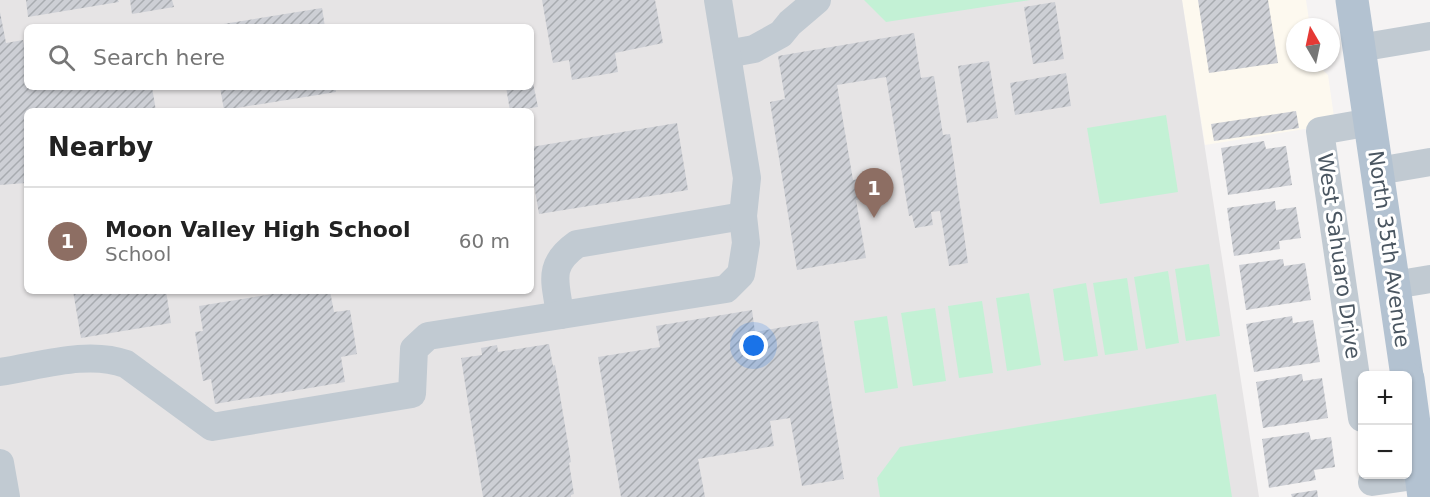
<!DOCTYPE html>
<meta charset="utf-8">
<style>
body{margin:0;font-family:"DejaVu Sans",sans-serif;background:#f2f2f2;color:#222}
.controls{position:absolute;right:18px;bottom:18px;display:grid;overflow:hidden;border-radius:9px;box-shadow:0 2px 4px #0004}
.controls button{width:54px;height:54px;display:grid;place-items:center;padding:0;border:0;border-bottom:2px solid #e0e0e0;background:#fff;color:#222;font:30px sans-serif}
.compass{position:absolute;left:1286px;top:18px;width:54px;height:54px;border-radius:50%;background:#fff;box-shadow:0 2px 4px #0004;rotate:351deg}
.you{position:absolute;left:754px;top:346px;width:21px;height:21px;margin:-15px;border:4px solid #fff;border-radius:50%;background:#1a73e8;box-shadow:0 0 0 9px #1a73e833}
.badge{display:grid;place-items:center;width:39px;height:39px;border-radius:50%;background:#1a73e8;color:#fff;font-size:20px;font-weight:700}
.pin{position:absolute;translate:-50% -50px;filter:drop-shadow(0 2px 3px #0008)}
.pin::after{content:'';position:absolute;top:32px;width:21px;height:18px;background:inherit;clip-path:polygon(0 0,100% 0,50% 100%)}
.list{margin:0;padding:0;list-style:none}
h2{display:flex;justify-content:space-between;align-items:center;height:78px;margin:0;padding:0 24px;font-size:26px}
h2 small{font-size:20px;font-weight:400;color:#767676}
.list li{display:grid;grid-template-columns:39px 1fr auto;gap:18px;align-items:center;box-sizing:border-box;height:108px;padding:0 24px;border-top:2px solid #e0e0e0}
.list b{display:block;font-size:22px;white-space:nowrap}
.list p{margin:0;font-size:20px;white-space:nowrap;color:#767676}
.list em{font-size:20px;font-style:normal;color:#767676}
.icon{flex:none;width:33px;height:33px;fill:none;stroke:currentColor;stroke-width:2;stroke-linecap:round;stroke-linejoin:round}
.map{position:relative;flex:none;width:1430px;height:497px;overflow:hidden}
.search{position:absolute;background:#fff;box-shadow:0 2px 4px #0004;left:24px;top:24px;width:510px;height:66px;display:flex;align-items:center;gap:15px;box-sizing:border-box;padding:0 21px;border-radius:9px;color:#767676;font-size:22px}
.panel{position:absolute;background:#fff;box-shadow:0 2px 4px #0004;left:24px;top:108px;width:510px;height:186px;border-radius:9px}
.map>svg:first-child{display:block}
.commercial{fill:#fdf9ef}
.education{fill:#e6e4e5;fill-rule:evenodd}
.grass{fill:#c3f1d5}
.building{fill:url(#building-hatch)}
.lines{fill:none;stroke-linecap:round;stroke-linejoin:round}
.minor{stroke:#c1cad2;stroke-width:28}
.major{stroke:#b3c2d1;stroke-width:33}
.labels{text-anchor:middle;stroke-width:6;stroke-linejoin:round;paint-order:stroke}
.street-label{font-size:21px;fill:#4a5661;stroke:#fff}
</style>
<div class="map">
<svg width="1430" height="497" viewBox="0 0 1430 497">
<defs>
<pattern id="building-hatch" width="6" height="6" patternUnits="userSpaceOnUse" patternTransform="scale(1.5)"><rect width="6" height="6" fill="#cdcfd5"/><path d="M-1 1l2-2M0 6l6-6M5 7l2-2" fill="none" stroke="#a8abb0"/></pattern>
</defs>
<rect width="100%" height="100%" fill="#f5f3f3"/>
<polygon class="commercial" points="1182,0 1306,0 1310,27 1295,27 1295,63 1315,63 1328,75 1334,117 1311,128 1205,145"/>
<path class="education" d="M0,0h1182l77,497h-1259zM27,27h504v60h-504zM27,111h504v180h-504z"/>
<g class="grass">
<polygon points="864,0 1030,0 886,22"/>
<polygon points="1166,115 1178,192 1100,204 1087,128"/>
<polygon points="1209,264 1220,336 1186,341 1175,269"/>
<polygon points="1168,271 1179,343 1146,349 1134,277"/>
<polygon points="1127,278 1138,350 1105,355 1093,283"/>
<polygon points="1086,283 1098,356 1064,361 1053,289"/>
<polygon points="1029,293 1041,365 1007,371 996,298"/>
<polygon points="982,301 993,373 959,378 948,306"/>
<polygon points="935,308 946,381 913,386 901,313"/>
<polygon points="887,316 898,388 865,393 854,321"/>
<polygon points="1216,394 1232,497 880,497 877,478 900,447"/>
</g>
<g class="building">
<polygon points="26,0 118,0 119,2 28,17"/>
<polygon points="130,0 172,0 174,7 132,14"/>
<polygon points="542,0 655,0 663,43 615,53 618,72 572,80 569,60 553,63"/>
<polygon points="1198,0 1268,0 1278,63 1209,73"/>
<polygon points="1055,2 1064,59 1033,64 1024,7"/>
<polygon points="322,8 325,27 212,27 211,26"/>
<polygon points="0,12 6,43 23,40 25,50 27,49 27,87 152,87 156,111 27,111 27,158 25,158 27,180 26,183 0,185"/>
<polygon points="914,33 921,78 934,76 943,135 950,134 968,263 949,266 940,211 931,212 933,225 915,228 912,215 909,216 886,77 837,85 853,180 866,178 869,198 856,200 866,258 797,270 770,102 785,99 778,56"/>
<polygon points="989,61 998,118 967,123 958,66"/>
<polygon points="531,73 538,107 510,111 506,87 531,87"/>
<polygon points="1066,73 1071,106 1015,115 1010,83"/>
<polygon points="220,87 335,87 336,92 224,110"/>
<polygon points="1296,111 1299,128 1214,141 1211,124"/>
<polygon points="677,123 688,190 539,214 531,168 531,147"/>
<polygon points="1264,141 1266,149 1286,146 1292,185 1228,195 1221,148"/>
<polygon points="1275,201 1276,210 1296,207 1301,238 1279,241 1280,249 1234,256 1227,208"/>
<polygon points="1283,259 1284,266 1305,263 1311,300 1246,310 1239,265"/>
<polygon points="73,291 166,291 171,323 81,338"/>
<polygon points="291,291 330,291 334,312 350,310 357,354 341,357 345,382 215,404 211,379 203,381 195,332 203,331 199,306"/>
<polygon points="752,310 755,332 818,321 844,479 802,486 790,418 770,421 774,446 698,459 705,497 621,497 598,357 660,347 656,326"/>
<polygon points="1292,316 1293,323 1313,320 1320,362 1254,372 1246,324"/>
<polygon points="549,344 553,366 555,365 571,462 569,463 574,494 571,495 571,497 483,497 461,358 482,355 481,348 497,345 498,352"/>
<polygon points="1302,374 1303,381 1322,378 1328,418 1263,428 1256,382"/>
<polygon points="1309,432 1311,440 1331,437 1335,467 1314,470 1316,480 1269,488 1262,439"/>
<polygon points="1317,490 1318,497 1292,497 1291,494"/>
</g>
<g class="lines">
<g class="minor">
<polyline points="1359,48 1430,36"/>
<polyline points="727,54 754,49 781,34 790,23 817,0"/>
<polyline points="1378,171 1430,162"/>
<polyline points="1394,285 1430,279"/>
<path d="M560,315c-4,-33 -14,-49 17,-71l166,-28"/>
<path d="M0,372c40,-6 88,-22 126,-8l86,63 200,-33 2,-45 14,-13 298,-47 15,-15 5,-31 -3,-27 4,-38 -29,-178"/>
<polyline points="1362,418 1320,131 1371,122"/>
<polyline points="0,463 6,497"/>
<polyline points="1372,482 1421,475"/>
</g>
<g class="major">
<polyline points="1352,0 1407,376"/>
<polyline points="1408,379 1424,497"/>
</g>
</g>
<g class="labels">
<g class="street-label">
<text transform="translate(1389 249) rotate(82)" y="7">North 35th Avenue</text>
<text transform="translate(1339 256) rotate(82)" y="7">West Sahuaro Drive</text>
</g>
</g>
</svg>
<div class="controls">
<button>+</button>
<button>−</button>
</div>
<svg class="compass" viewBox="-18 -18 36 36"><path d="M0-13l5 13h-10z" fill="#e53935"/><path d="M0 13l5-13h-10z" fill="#767676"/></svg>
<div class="you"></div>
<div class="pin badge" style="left:874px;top:218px;background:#8d6e63">1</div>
<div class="search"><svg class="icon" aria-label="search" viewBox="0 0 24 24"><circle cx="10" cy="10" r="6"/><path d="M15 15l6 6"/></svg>Search here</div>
<section class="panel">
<h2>Nearby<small></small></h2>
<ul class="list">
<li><span class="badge" style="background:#8d6e63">1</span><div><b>Moon Valley High School</b><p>School</p></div><em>60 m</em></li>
</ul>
</section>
</div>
